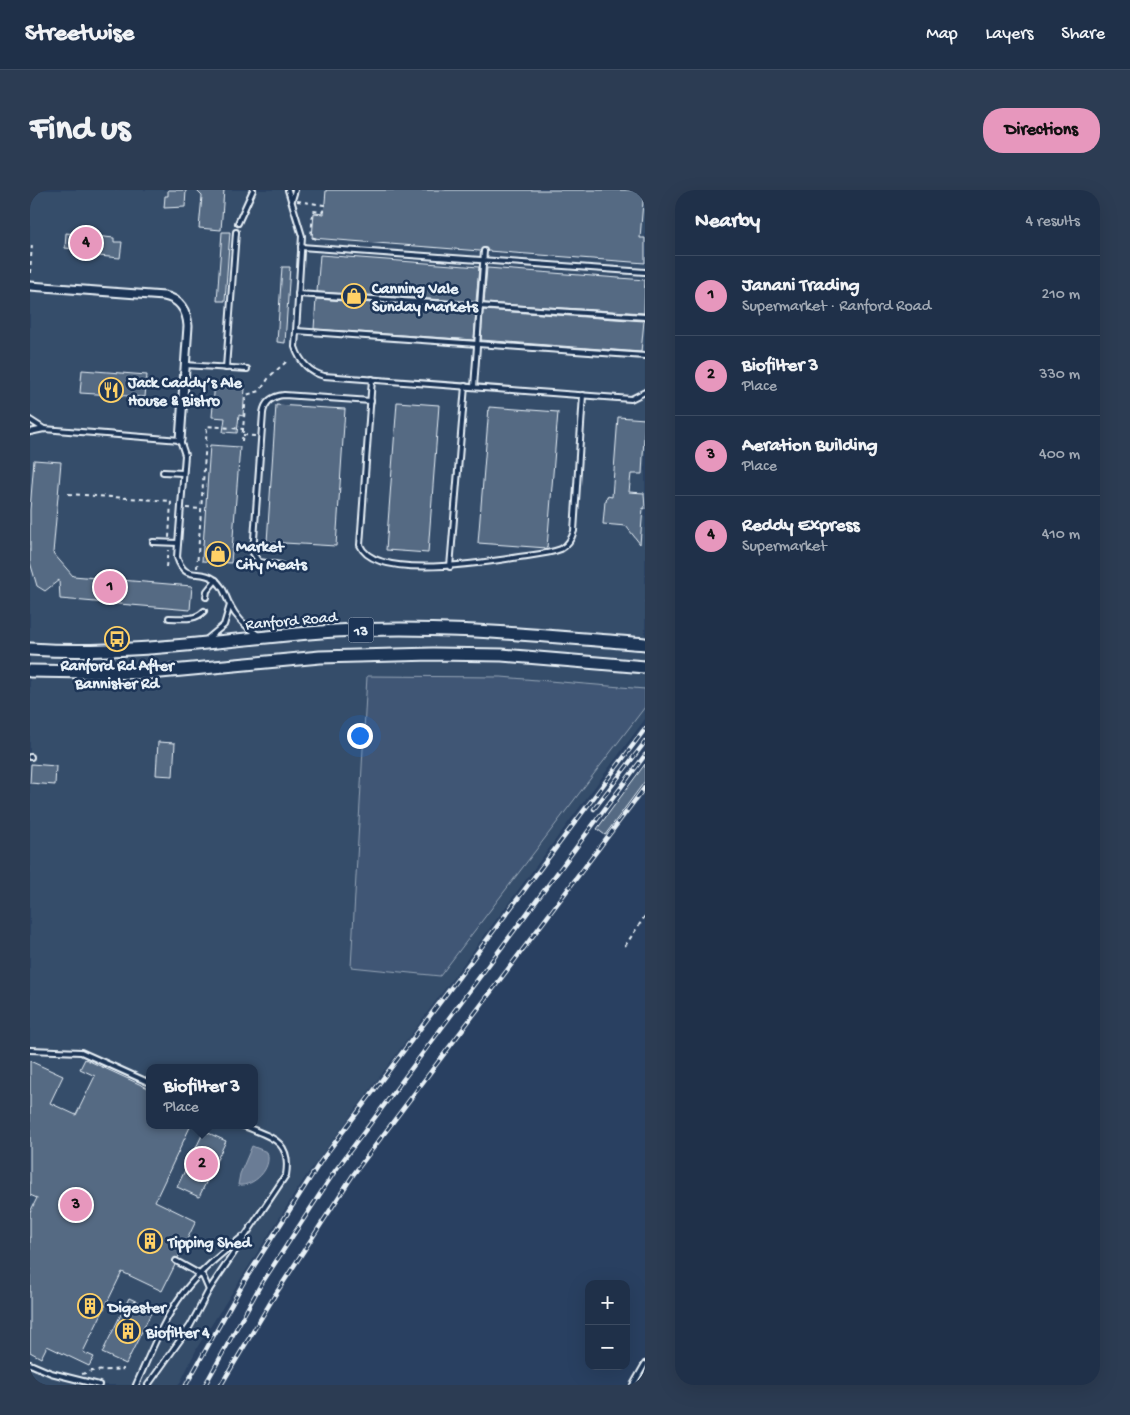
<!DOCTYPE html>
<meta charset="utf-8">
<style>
body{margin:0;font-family:"Gochi Hand",sans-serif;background:#2c3c53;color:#f1f3f6}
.controls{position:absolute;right:15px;bottom:15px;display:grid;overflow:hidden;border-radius:10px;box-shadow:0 5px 20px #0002}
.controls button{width:45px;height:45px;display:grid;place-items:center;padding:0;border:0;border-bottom:1px solid #3c4b61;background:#1f3049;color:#f1f3f6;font:25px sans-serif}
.you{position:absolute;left:329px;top:545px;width:18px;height:18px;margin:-12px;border:4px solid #fff;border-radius:50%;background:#1a73e8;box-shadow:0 0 0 8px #1a73e833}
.badge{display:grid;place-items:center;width:32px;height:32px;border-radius:50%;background:#e797bd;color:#111;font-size:16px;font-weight:700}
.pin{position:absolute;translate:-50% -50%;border:2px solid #fff;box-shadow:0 1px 5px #0006}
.popup{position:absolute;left:116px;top:874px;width:112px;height:65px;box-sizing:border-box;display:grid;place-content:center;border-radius:10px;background:#1f3049;filter:drop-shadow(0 1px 4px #0005);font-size:16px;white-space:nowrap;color:#a1a9b4}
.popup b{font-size:19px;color:#f1f3f6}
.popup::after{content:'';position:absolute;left:50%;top:100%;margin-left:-10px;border:10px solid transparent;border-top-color:#1f3049}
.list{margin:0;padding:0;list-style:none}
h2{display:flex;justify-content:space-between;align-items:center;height:65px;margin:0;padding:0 20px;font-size:21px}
h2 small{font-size:16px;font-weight:400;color:#a1a9b4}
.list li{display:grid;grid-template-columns:32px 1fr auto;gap:15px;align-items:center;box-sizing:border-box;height:80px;padding:0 20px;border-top:1px solid #3c4b61}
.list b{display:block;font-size:19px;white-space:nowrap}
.list p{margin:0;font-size:16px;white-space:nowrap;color:#a1a9b4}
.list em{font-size:16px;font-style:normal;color:#a1a9b4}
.map{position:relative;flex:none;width:615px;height:1195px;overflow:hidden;border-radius:20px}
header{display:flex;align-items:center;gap:30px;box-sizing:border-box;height:70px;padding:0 25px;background:#1f3049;border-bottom:1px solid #3c4b61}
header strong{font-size:24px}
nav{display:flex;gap:28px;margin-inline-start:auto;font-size:18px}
.intro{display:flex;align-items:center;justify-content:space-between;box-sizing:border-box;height:120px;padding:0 30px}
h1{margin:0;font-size:35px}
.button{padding:12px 22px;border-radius:20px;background:#e797bd;color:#111;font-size:18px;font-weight:700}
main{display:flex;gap:30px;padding:0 30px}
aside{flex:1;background:#1f3049;border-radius:20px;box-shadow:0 5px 20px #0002}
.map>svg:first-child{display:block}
.built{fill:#364d6b;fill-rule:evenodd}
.green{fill:#415774;stroke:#94a4b6}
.water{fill:#6b7c95;stroke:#9dabbd}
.building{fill:#556a83;stroke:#e8f1f8}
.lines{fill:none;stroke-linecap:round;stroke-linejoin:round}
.service-casing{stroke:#e8f1f8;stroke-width:8}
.minor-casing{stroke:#e8f1f8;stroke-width:11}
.primary-casing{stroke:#e8f1f8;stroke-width:15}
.path{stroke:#e8f1f8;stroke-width:2;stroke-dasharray:4 4;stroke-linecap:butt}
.service{stroke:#1d3557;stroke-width:4}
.minor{stroke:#1d3557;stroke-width:7}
.primary{stroke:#1d3557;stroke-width:11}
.rail-casing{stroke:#e8f1f8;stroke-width:4.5}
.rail{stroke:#1d3557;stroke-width:2.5;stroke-dasharray:8;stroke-linecap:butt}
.labels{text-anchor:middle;stroke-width:5;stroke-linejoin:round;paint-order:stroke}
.shield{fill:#1d3557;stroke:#abb9c8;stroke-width:1}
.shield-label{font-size:15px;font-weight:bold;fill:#e8f1f8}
.poi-label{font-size:16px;font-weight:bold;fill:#e8f1f8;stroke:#1d3557;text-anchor:start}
.street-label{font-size:16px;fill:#e8f1f8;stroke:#1d3557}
</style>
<header>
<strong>Streetwise</strong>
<nav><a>Map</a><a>Layers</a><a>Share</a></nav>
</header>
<div class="intro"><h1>Find us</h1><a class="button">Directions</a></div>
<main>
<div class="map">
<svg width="615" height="1195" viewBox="0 0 615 1195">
<rect width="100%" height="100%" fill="#294061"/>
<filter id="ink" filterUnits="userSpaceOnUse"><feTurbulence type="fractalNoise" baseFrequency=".02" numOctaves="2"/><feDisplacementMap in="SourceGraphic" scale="10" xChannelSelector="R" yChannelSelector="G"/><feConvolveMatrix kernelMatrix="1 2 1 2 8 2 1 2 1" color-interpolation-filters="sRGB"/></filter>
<g filter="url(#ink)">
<path class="built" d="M0,0h615v529l-339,457 -108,170 -19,39h-149zM120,878h104v57h-104z"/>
<polygon class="green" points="337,486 471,487 615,499 615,517 410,786 321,777"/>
<path class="water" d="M222,956l15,6c6,16 -13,35 -29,33l2,-11z"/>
<g class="building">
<polygon points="138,0 156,0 155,17 134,18 135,6 138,6"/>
<polygon points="166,0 194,0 191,40 169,38 172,6"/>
<polygon points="296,0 614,0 610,48 615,48 615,73 458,61 454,57 450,61 282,48 284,23 294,24"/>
<polygon points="192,42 200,42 195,111 187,111"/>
<polygon points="36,43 84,48 84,52 92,52 90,68 58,65 54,60 35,58"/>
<polygon points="290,65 449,77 446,112 287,102"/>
<polygon points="252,77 260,77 255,153 247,152"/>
<polygon points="457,78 615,90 614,123 454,113"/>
<polygon points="286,109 446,120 444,150 284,139"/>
<polygon points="453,120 614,131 611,162 451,150"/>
<polygon points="52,180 117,185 115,207 50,203"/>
<polygon points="185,192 202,194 201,197 215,198 213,226 209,225 207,243 193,242 195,228 182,227"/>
<polygon points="367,212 409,215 398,363 356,360"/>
<polygon points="246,215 315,219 306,356 237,352"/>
<polygon points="459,217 528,222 517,358 448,353"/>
<polygon points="588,227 615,229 612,284 601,284 599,302 614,303 615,319 613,318 610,354 596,336 573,334 575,311 576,311 577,306 582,307"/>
<polygon points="180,255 210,257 201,373 172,371"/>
<polygon points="4,270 31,272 23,363 43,386 162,396 160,420 30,409 29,390 15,401 7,396 0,372 0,320"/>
<polygon points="128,552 145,553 143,586 126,585"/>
<polygon points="1,574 26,576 25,595 0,593"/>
<polygon points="615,574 615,591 575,645 567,639"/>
<polygon points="55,869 120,899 120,935 161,935 125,1011 166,1031 148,1068 143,1070 145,1075 132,1101 92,1082 53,1162 64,1167 59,1176 17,1156 11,1168 0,1162 0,1022 7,1008 0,1005 0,871 33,886 20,913 46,925 65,886 50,879"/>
<polygon points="174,941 196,951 169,1007 147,997"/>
<polygon points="99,1108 123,1119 96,1174 72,1163"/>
</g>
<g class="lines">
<defs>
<g id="service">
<path d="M258,0l14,46 -7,111c5,15 14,25 29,29l307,23 14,-7"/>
<polyline points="262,10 265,0"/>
<polyline points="208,33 223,0"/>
<polyline points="271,57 615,82"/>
<polyline points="268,104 615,127"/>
<polyline points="266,141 615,166"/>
<polyline points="155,175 217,179"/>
<polyline points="196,178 206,42"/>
<path d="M342,189l-12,166c14,36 129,17 159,12 13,-2 29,-3 42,-8 7,-4 11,-11 13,-18l9,-136"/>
<polyline points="444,197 454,61"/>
<polyline points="0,230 14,239"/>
<path d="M0,242l14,-3 136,11 5,15 -8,102c8,26 22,11 37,22 10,7 11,17 16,26 6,12 16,22 27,29"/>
<polyline points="133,282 153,283"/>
<polyline points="123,352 148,353"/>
<path d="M251,375l-22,-3 -6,-9 10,-140c2,-12 10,-17 21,-18l87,6"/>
<polyline points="420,377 435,196"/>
<polyline points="176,407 177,401 186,390"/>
<path d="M139,428c13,0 26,3 35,-7"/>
<polyline points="177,449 194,435 200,415"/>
<polyline points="0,567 1,567"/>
<polyline points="0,860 51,862 120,893"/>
<polyline points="146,1071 173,1086 179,1100"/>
<polyline points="0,1174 21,1183 69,1195"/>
<path d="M106,1195c14,-31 27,-65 47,-92 17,-22 38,-39 59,-56"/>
<path d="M118,1195l42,-59 19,-36 77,-115c6,-36 -17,-38 -44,-50"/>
<polyline points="603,1195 615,1174"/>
</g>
<path id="minor" d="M0,96l134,10c16,3 23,15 24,30l-8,114"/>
<g id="primary">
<path d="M0,459c103,7 203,-11 305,-18 103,-7 208,5 310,13"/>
<polyline points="0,481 120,483 290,467 403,464 472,465 615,477"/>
</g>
</defs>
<use href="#service" class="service-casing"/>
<use href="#minor" class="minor-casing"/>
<use href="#primary" class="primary-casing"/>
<g class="path">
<polyline points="267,11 294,15 293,22 283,21 281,47 290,50"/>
<polyline points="0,83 2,54"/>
<polyline points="213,245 225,246"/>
<polyline points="212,251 216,205 230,201 240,186 256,172"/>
<polyline points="38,304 141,311 139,348"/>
<polyline points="156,318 171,319"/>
<polyline points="136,377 138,360"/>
<polyline points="167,378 177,236 214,239"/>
<polyline points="595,756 615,726"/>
<polyline points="52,1184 62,1181 94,1179"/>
</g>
<use href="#service" class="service"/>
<use href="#minor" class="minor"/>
<use href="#primary" class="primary"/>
<defs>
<g id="rail">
<polyline points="564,619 615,552"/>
<polyline points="156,1195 215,1090 291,971 615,539"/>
<polyline points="175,1195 230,1096 305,981 615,565"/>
<polyline points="191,1195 245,1105 323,985 615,597"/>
</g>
</defs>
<use href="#rail" class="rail-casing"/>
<use href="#rail" class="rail"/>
</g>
</g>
<defs>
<symbol id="shop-ring" viewBox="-11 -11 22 22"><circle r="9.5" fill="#1d3557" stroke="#ffd166" stroke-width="1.5"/><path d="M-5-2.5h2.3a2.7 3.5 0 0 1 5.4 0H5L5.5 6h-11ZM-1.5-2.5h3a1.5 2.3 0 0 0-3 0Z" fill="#ffd166"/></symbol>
<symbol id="restaurant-ring" viewBox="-11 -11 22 22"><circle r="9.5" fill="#1d3557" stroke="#ffd166" stroke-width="1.5"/><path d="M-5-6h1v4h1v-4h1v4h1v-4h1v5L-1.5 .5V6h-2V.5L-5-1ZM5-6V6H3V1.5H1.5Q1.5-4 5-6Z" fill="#ffd166"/></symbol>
<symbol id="bus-ring" viewBox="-11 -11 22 22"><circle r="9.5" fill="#1d3557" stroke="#ffd166" stroke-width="1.5"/><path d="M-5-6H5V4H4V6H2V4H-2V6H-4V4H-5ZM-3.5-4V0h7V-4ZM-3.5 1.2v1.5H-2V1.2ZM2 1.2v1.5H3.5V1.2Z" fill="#ffd166"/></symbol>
<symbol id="building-ring" viewBox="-11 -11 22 22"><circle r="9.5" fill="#1d3557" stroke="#ffd166" stroke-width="1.5"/><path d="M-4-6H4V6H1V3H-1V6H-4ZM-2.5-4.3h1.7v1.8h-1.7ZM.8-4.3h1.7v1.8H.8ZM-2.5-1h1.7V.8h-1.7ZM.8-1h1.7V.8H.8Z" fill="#ffd166"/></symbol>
</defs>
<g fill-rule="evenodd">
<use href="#shop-ring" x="310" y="92" width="28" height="28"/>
<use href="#restaurant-ring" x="67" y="186" width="28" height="28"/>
<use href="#shop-ring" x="174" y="350" width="28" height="28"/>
<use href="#bus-ring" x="73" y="435" width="28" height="28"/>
<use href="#building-ring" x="106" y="1037" width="28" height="28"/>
<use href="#building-ring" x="46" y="1102" width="28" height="28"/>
<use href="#building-ring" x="84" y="1127" width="28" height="28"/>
</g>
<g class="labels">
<rect class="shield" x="318.5" y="427.5" width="25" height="25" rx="4"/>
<g class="shield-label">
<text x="331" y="445">13</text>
</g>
<g class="poi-label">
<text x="342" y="103">Canning Vale<tspan x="342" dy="18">Sunday Markets</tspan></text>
<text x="98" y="197">Jack Caddy’s Ale<tspan x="98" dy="18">House &amp; Bistro</tspan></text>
<text x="206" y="361">Market<tspan x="206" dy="18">City Meats</tspan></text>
<text x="87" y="480" text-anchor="middle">Ranford Rd After<tspan x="87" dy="18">Bannister Rd</tspan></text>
<text x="138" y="1057">Tipping Shed</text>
<text x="78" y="1122">Digester</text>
<text x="116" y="1147">Biofilter 4</text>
</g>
<g class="street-label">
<text transform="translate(261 429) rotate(-5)" y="6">Ranford Road</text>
</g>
</g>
</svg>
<div class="controls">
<button>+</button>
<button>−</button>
</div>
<div class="you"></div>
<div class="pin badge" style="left:80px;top:397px">1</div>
<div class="pin badge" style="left:172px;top:974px">2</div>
<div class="popup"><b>Biofilter 3</b>Place</div>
<div class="pin badge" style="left:46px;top:1015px">3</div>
<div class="pin badge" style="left:56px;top:53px">4</div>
</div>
<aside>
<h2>Nearby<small>4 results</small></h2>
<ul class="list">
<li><span class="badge">1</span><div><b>Janani Trading</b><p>Supermarket · Ranford Road</p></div><em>210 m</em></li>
<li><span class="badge">2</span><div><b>Biofilter 3</b><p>Place</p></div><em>330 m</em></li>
<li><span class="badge">3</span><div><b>Aeration Building</b><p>Place</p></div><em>400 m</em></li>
<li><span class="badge">4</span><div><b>Reddy Express</b><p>Supermarket</p></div><em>410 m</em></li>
</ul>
</aside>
</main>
